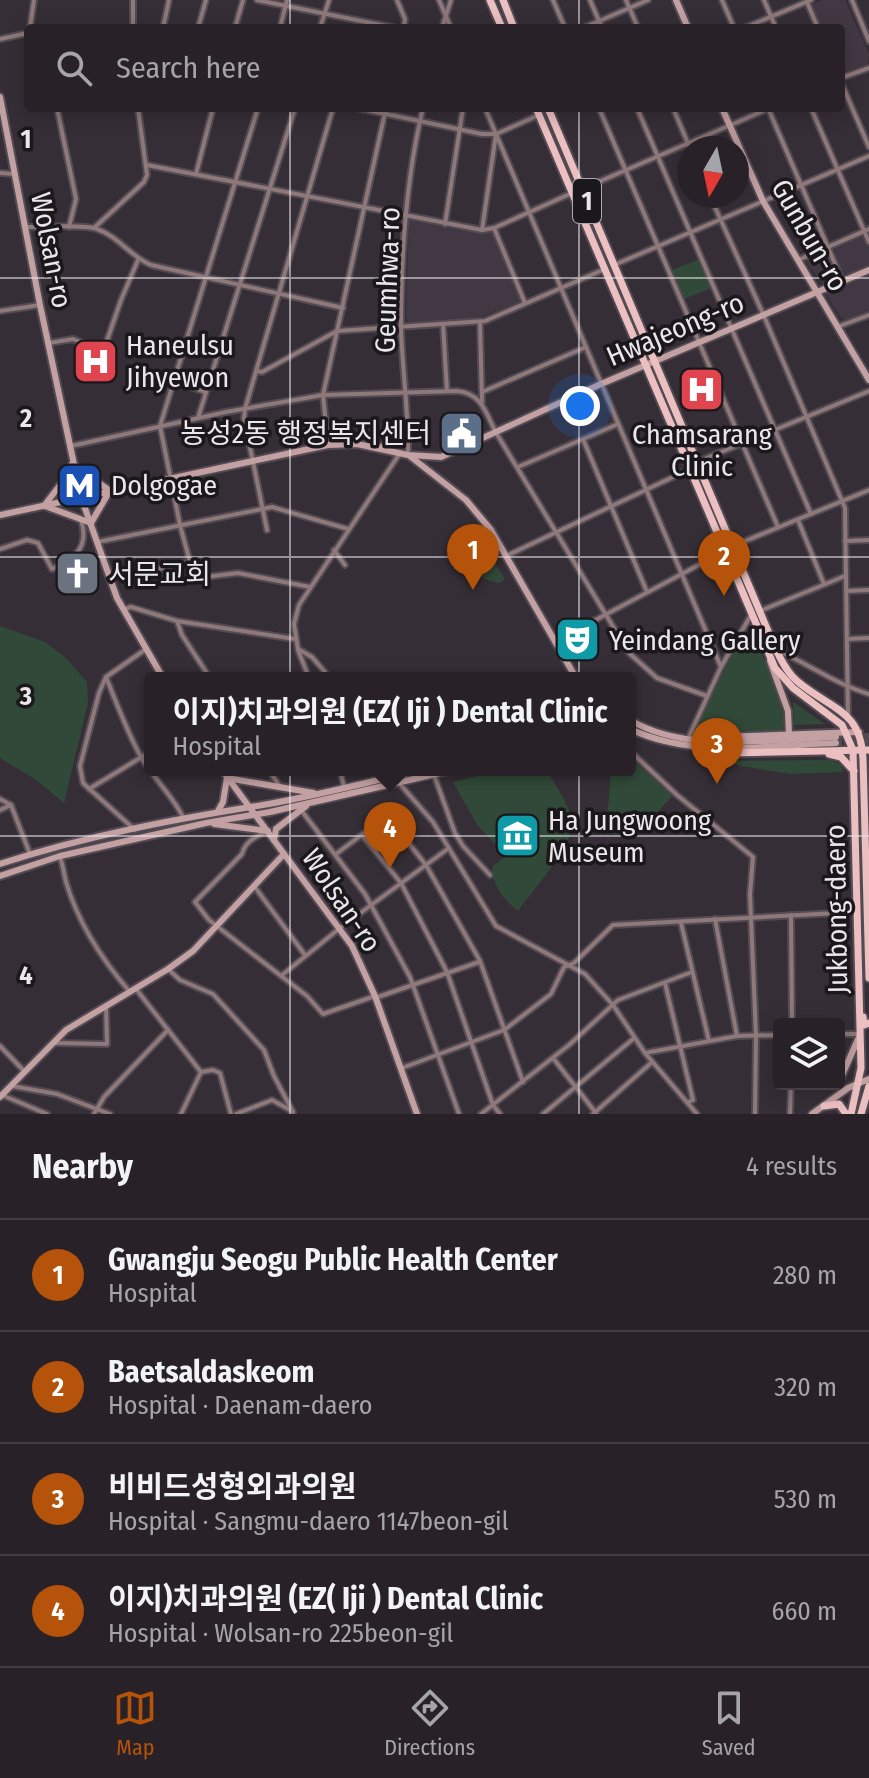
<!DOCTYPE html>
<meta charset="utf-8">
<style>
body{margin:0;font-family:"Fira Sans Condensed","Noto Sans KR",sans-serif;background:#342f34;color:#f1f3f6}
.controls{position:absolute;right:24px;bottom:24px;display:grid;overflow:hidden;border-radius:8px;box-shadow:0 4px 20px #0003}
.controls button{width:72px;height:72px;display:grid;place-items:center;padding:0;border:0;border-bottom:2px solid #443f45;background:#282228;color:#f1f3f6;font:40px sans-serif}
.compass{position:absolute;left:677px;top:136px;width:72px;height:72px;border-radius:50%;background:#282228;box-shadow:0 4px 20px #0003;rotate:189deg}
.you{position:absolute;left:580px;top:406px;width:28px;height:28px;margin:-20px;border:6px solid #fff;border-radius:50%;background:#1a73e8;box-shadow:0 0 0 12px #1a73e833}
.badge{display:grid;place-items:center;width:52px;height:52px;border-radius:50%;background:#b45309;color:#fff;font-size:26px;font-weight:700}
.pin{position:absolute;translate:-50% -66px;filter:drop-shadow(0 2px 4px #0008)}
.pin::after{content:'';position:absolute;top:42px;width:28px;height:24px;background:inherit;clip-path:polygon(0 0,100% 0,50% 100%)}
.popup{position:absolute;left:144px;top:672px;width:492px;height:104px;box-sizing:border-box;display:grid;place-content:center;border-radius:8px;background:#282228;filter:drop-shadow(0 2px 6px #0005);font-size:26px;white-space:nowrap;color:#a5a4a8}
.popup b{font-size:30px;color:#f1f3f6}
.popup::after{content:'';position:absolute;left:50%;top:100%;margin-left:-16px;border:16px solid transparent;border-top-color:#282228}
.list{margin:0;padding:0;list-style:none}
h2{display:flex;justify-content:space-between;align-items:center;height:104px;margin:0;padding:0 32px;font-size:34px}
h2 small{font-size:26px;font-weight:400;color:#a5a4a8}
.list li{display:grid;grid-template-columns:52px 1fr auto;gap:24px;align-items:center;box-sizing:border-box;height:112px;padding:0 32px;border-top:2px solid #443f45}
.list b{display:block;font-size:30px;white-space:nowrap}
.list p{margin:0;font-size:26px;white-space:nowrap;color:#a5a4a8}
.list em{font-size:26px;font-style:normal;color:#a5a4a8}
.icon{flex:none;width:44px;height:44px;fill:none;stroke:currentColor;stroke-width:2;stroke-linecap:round;stroke-linejoin:round}
.map{position:relative;flex:none;width:869px;height:1114px;overflow:hidden}
.search{position:absolute;background:#282228;box-shadow:0 4px 20px #0003;left:24px;right:24px;top:24px;height:88px;display:flex;align-items:center;gap:20px;box-sizing:border-box;padding:0 28px;border-radius:8px;color:#a5a4a8;font-size:30px}
.sheet{height:552px;background:#282228}
nav{display:flex;justify-content:space-around;align-items:center;box-sizing:border-box;height:112px;border-top:2px solid #443f45;background:#282228;font-size:22px;color:#a5a4a8}
nav a{display:grid;justify-items:center;gap:4px}
nav .on{color:#b45309}
.map>svg:first-child{display:block}
.built{fill:#423843}
.green{fill:#314938}
.lines{fill:none;stroke-linecap:round;stroke-linejoin:round}
.secondary-tunnel{stroke:#514a51;stroke-width:6;stroke-dasharray:6 3;stroke-linecap:butt}
.street-casing{stroke:#534b53;stroke-width:8}
.secondary-casing{stroke:#534b53;stroke-width:10}
.primary-casing{stroke:#534b53;stroke-width:11}
.street{stroke:#8e7879;stroke-width:4}
.secondary{stroke:#c3a0a2;stroke-width:6}
.primary{stroke:#ecbfc1;stroke-width:7}
.grid{fill:none;stroke:#eae6eb;stroke-width:2;stroke-opacity:0.55}
.labels{text-anchor:middle;stroke-width:7;stroke-linejoin:round;paint-order:stroke}
.shield{fill:#1b181b;stroke:#aca8ad;stroke-width:2}
.shield-label{font-size:26px;font-weight:bold;fill:#eae6eb}
.street-label{font-size:28px;fill:#eae6eb;stroke:#1b181b}
.poi-label{font-size:28px;fill:#eae6eb;stroke:#1b181b;text-anchor:start}
.grid-label{font-size:26px;text-anchor:middle;font-weight:bold;fill:#eae6eb;stroke:#1b181b;stroke-width:7;stroke-linejoin:round;paint-order:stroke}
</style>
<div class="map">
<svg width="869" height="1114" viewBox="0 0 869 1114">
<rect width="100%" height="100%" fill="#362e36"/>
<g class="built">
<polygon points="823,0 845,0 869,54 868,64 844,73 841,71 841,28 821,28 812,7 813,4"/>
<polygon points="409,220 466,231 483,232 493,230 521,301 476,319 409,322 406,317"/>
<polygon points="861,236 865,238 869,248 869,265 848,274 843,273 834,251 836,247"/>
<polygon points="825,252 828,254 837,275 823,284 806,262"/>
<polygon points="869,276 869,312 843,320 826,295 827,292"/>
</g>
<g class="green">
<polygon points="700,259 711,288 684,299 672,270"/>
<path d="M468,526l19,23 18,30 -5,4c-27,-4 -30,-18 -42,-40z"/>
<polygon points="0,626 45,642 66,658 87,682 88,703 64,803 35,779 0,758"/>
<path d="M752,633c9,20 38,77 31,97l-80,3 -5,-3 -2,-4 46,-90z"/>
<polygon points="793,702 825,724 794,725"/>
<polygon points="630,757 672,796 636,837 606,833 611,770 630,770"/>
<polygon points="832,760 841,765 843,772 790,774 711,761"/>
<path d="M501,770h46c8,16 21,32 25,50 4,23 -40,71 -54,91 -14,-11 -26,-26 -26,-44l14,-11 -28,-30 -25,-44z"/>
</g>
<g class="lines">
<g class="secondary-tunnel">
<polyline points="836,737 869,736"/>
<polyline points="836,743 869,742"/>
</g>
<defs>
<g id="street">
<polyline points="257,0 396,28"/>
<polyline points="397,0 405,19 404,28"/>
<polyline points="439,0 451,28"/>
<polyline points="553,0 565,28"/>
<polyline points="590,0 602,28"/>
<polyline points="626,0 638,28"/>
<polyline points="722,0 734,28"/>
<polyline points="764,0 776,28"/>
<polyline points="852,0 869,41"/>
<polyline points="807,2 818,28"/>
<polyline points="30,28 34,0"/>
<polyline points="133,28 133,0"/>
<polyline points="163,28 169,0"/>
<polyline points="198,28 206,0"/>
<polyline points="235,28 243,0"/>
<polyline points="280,28 287,0"/>
<polyline points="320,28 329,0"/>
<polyline points="442,28 451,0"/>
<polyline points="583,28 648,0"/>
<polyline points="744,28 811,0"/>
<polyline points="0,39 28,33"/>
<polyline points="841,78 869,68"/>
<polyline points="841,82 869,147"/>
<polyline points="57,108 76,199 69,227"/>
<polyline points="258,108 160,426 180,525 190,562 197,578 238,573 310,587"/>
<polyline points="357,108 482,134 496,134 539,115"/>
<polyline points="485,108 721,667"/>
<polyline points="599,108 778,527"/>
<polyline points="637,108 811,514"/>
<polyline points="673,108 690,148"/>
<polyline points="768,108 842,280"/>
<polyline points="811,108 869,242"/>
<polyline points="147,165 482,230 494,228 572,193"/>
<polyline points="0,173 14,174"/>
<polyline points="196,174 213,108"/>
<polyline points="582,189 770,108"/>
<polyline points="710,196 764,316 845,508 848,717"/>
<polyline points="445,224 463,108"/>
<path d="M26,227c17,0 57,-3 71,2 21,7 34,28 54,36l192,43"/>
<polyline points="94,228 144,182 147,175 138,108"/>
<polyline points="494,228 525,303"/>
<polyline points="482,230 496,134"/>
<polyline points="798,260 869,229"/>
<polyline points="614,265 869,156"/>
<polyline points="0,311 40,305"/>
<polyline points="480,322 482,402"/>
<polyline points="443,324 447,391"/>
<polyline points="837,327 869,315"/>
<polyline points="49,343 73,339 97,349 104,349 121,300 138,260"/>
<polyline points="257,371 262,372 337,331 485,321 605,269"/>
<polyline points="175,382 206,392"/>
<polyline points="482,392 586,347"/>
<polyline points="198,418 295,108"/>
<polyline points="583,439 647,592"/>
<polyline points="328,445 323,395 386,108"/>
<path d="M71,446l155,-34 97,-17 134,-4c24,2 29,21 38,40l134,222 28,25 50,18"/>
<path d="M408,455c1,-43 -6,-86 -7,-128 0,-72 5,-149 22,-219"/>
<polyline points="697,462 869,391"/>
<polyline points="518,467 618,424"/>
<polyline points="798,520 824,584"/>
<polyline points="267,530 244,418 245,409 333,108"/>
<polyline points="845,541 869,540"/>
<polyline points="97,542 272,507 348,529"/>
<polyline points="733,546 869,490"/>
<path d="M0,549l27,-9 11,3 14,26c22,-10 38,-21 29,-49"/>
<polyline points="334,550 345,565"/>
<polyline points="506,556 690,469"/>
<polyline points="110,576 132,575 190,562"/>
<polyline points="846,591 869,590"/>
<polyline points="125,609 131,607 177,621 295,639"/>
<polyline points="760,611 845,576"/>
<polyline points="177,621 182,635 210,678"/>
<polyline points="847,639 869,638"/>
<polyline points="556,641 725,551"/>
<polyline points="298,650 309,678"/>
<path d="M779,651c31,14 57,33 90,43"/>
<path d="M106,677c11,27 21,55 35,80 13,22 33,40 43,62"/>
<polyline points="330,678 312,657 298,649 294,624 299,605 400,453"/>
<polyline points="687,741 721,667 751,615"/>
<polyline points="630,751 677,795 753,857 750,894 756,1036 755,1114"/>
<polyline points="269,770 280,787"/>
<polyline points="340,770 344,787"/>
<polyline points="434,775 455,833 463,846 490,875"/>
<polyline points="399,783 433,822 496,926 585,974 613,1005 645,1053 697,1114"/>
<polyline points="89,789 150,752"/>
<polyline points="0,799 11,805 30,854"/>
<polyline points="0,810 11,805"/>
<polyline points="301,810 365,894 410,977 459,1114"/>
<polyline points="135,830 83,783 80,766 99,693 106,677 146,649"/>
<path d="M266,832c-10,4 -22,11 -24,22l-47,48 14,18 98,76 16,18 52,-18"/>
<polyline points="362,835 401,883 447,972 493,1105 500,1114"/>
<polyline points="336,854 383,819 391,821 426,865 480,961 523,1082"/>
<path d="M60,857c3,8 4,17 6,25 12,40 37,79 64,110"/>
<polyline points="254,886 305,955"/>
<polyline points="791,915 792,1024"/>
<polyline points="715,919 737,1036"/>
<polyline points="681,923 709,1041"/>
<polyline points="168,969 180,980 213,994 264,1050 274,1076 293,1112"/>
<polyline points="281,976 340,928 449,848"/>
<polyline points="665,983 693,1100 688,1102"/>
<polyline points="136,989 201,1072"/>
<polyline points="375,998 479,962"/>
<polyline points="839,1034 860,1034"/>
<polyline points="55,1043 107,1044 106,1006"/>
<polyline points="0,1046 25,1072"/>
<polyline points="645,1053 737,1036 779,1035"/>
<polyline points="553,1058 596,1113"/>
<polyline points="402,1068 504,1030 551,994 564,967 574,963 613,925 856,912"/>
<polyline points="201,1072 213,1070 220,1073 231,1114"/>
<polyline points="12,1086 57,1094 110,1114"/>
<polyline points="2,1095 47,1114"/>
<polyline points="94,1114 104,1097 168,1030"/>
<polyline points="181,1114 201,1072"/>
<polyline points="236,1114 272,1100 292,1111"/>
<polyline points="481,1114 569,1045 618,1000 692,972"/>
<polyline points="543,1114 633,1039"/>
<polyline points="593,1114 651,1063"/>
<polyline points="790,1114 791,1084"/>
</g>
<g id="secondary">
<polyline points="676,0 688,28"/>
<polyline points="0,97 40,305 81,497 117,598 163,678"/>
<polyline points="722,108 763,201 869,380"/>
<polyline points="380,448 396,438 409,424"/>
<polyline points="411,457 466,500 491,530 576,678"/>
<polyline points="74,465 110,491"/>
<polyline points="44,506 67,476 72,464"/>
<polyline points="45,506 91,523"/>
<polyline points="0,515 328,445 357,444 408,455 441,457 601,384 869,270"/>
<polyline points="91,523 109,492"/>
<polyline points="770,661 788,711 789,734"/>
<path d="M630,720c56,34 143,19 206,17"/>
<path d="M630,729c64,30 138,16 206,14"/>
<polyline points="719,737 859,732"/>
<polyline points="222,770 352,946 375,996 417,1114"/>
<polyline points="218,811 223,802 227,778 314,793"/>
<polyline points="214,824 268,831"/>
<polyline points="274,840 276,829 306,806"/>
<path d="M0,864c85,-28 175,-45 263,-59 52,-9 104,-22 156,-35"/>
<polyline points="0,876 60,856 206,823 270,812 453,770"/>
<polyline points="839,1082 859,1037"/>
<polyline points="0,1097 66,1030 168,969 193,951 284,854"/>
<polyline points="812,1114 848,1088 869,1079"/>
</g>
<g id="primary">
<polyline points="490,0 502,28"/>
<polyline points="503,0 514,28"/>
<polyline points="536,108 775,668 793,688 842,725 853,750 861,1068 851,1114"/>
<path d="M548,108l228,542c6,11 11,23 21,31 34,29 64,28 66,78l6,219"/>
<polyline points="700,748 730,753 869,750"/>
<polyline points="829,754 841,757 854,771"/>
<polyline points="863,1017 864,1025 869,1023"/>
<polyline points="824,1106 839,1104 846,1114"/>
<polyline points="861,1114 869,1086"/>
</g>
</defs>
<use href="#street" class="street-casing"/>
<use href="#secondary" class="secondary-casing"/>
<use href="#primary" class="primary-casing"/>
<use href="#street" class="street"/>
<use href="#secondary" class="secondary"/>
<use href="#primary" class="primary"/>
</g>
<path class="grid" d="M290,0v28M579,0v28M290,108v1006M579,108v1006M0,278h869M0,557h869M0,836h869"/>
<defs>
<symbol id="hospital-square" viewBox="-11 -11 22 22"><rect x="-9" y="-9" width="18" height="18" rx="4" fill="#e0444e" stroke="#1b181b"/><path d="M-5-5h3v3.5h4V-5h3V5h-3V1.5h-4V5h-3Z" fill="#fff"/></symbol>
<symbol id="civic-square" viewBox="-11 -11 22 22"><rect x="-9" y="-9" width="18" height="18" rx="4" fill="#5c6f8a" stroke="#1b181b"/><path d="M-.6-6.5H3V-4.5H.6V-3L4-1V1h2V6H-6V1h2V-1L-.6-3ZM-1.2 2.5V6h2.4V2.5Z" fill="#fff"/></symbol>
<symbol id="metro-square" viewBox="-11 -11 22 22"><rect x="-9" y="-9" width="18" height="18" rx="4" fill="#1a4fb4" stroke="#1b181b"/><path d="M-5.5 5V-5H-3L0 0L3-5H5.5V5H3V-.5L0 4L-3-.5V5Z" fill="#fff"/></symbol>
<symbol id="church-square" viewBox="-11 -11 22 22"><rect x="-9" y="-9" width="18" height="18" rx="4" fill="#6b7280" stroke="#1b181b"/><path d="M-1.2-6h2.4v3.5h3.3v2.4h-3.3V6h-2.4V-.1h-3.3v-2.4h3.3Z" fill="#fff"/></symbol>
<symbol id="theatre-square" viewBox="-11 -11 22 22"><rect x="-9" y="-9" width="18" height="18" rx="4" fill="#0f9aa8" stroke="#1b181b"/><path d="M-5-5.5Q0-4 5-5.5V0Q5 5 0 6Q-5 5-5 0ZM-3.3-2.5H-1v1.5H-3.3ZM1-2.5H3.3v1.5H1ZM-2.8 1Q0 5.5 2.8 1Z" fill="#fff"/></symbol>
<symbol id="museum-square" viewBox="-11 -11 22 22"><rect x="-9" y="-9" width="18" height="18" rx="4" fill="#0f9aa8" stroke="#1b181b"/><path d="M0-6L6-3V-2H-6V-3ZM-5-1h2V3h-2ZM-1-1h2V3h-2ZM3-1h2V3H3ZM-6 4H6V6H-6Z" fill="#fff"/></symbol>
</defs>
<g fill-rule="evenodd">
<use href="#hospital-square" x="70" y="336" width="51" height="51"/>
<use href="#hospital-square" x="676" y="364" width="51" height="51"/>
<use href="#civic-square" x="436" y="408" width="51" height="51"/>
<use href="#metro-square" x="54" y="460" width="51" height="51"/>
<use href="#church-square" x="52" y="548" width="51" height="51"/>
<use href="#theatre-square" x="552" y="614" width="51" height="51"/>
<use href="#museum-square" x="492" y="810" width="51" height="51"/>
</g>
<g class="labels">
<rect class="shield" x="573" y="179" width="28" height="44" rx="6"/>
<g class="shield-label">
<text x="587" y="210">1</text>
</g>
<g class="street-label">
<text transform="translate(810 235) rotate(60)" y="10">Gunbun-ro</text>
<text transform="translate(52 250) rotate(79)" y="10">Wolsan-ro</text>
<text transform="translate(387 280) rotate(-88)" y="10">Geumhwa-ro</text>
<text transform="translate(675 329) rotate(-23)" y="10">Hwajeong-ro</text>
<text transform="translate(342 900) rotate(56)" y="10">Wolsan-ro</text>
<text transform="translate(836 909) rotate(-91)" y="10">Jukbong-daero</text>
</g>
<g class="poi-label">
<text x="126" y="355">Haneulsu<tspan x="126" dy="32">Jihyewon</tspan></text>
<text x="431" y="443" text-anchor="end">농성2동 행정복지센터</text>
<text x="702" y="444" text-anchor="middle">Chamsarang<tspan x="702" dy="32">Clinic</tspan></text>
<text x="111" y="495">Dolgogae</text>
<text x="108" y="584">서문교회</text>
<text x="609" y="650">Yeindang Gallery</text>
<text x="548" y="830">Ha Jungwoong<tspan x="548" dy="32">Museum</tspan></text>
</g>
</g>
<g class="grid-label">
<text x="26" y="148">1</text>
<text x="26" y="427">2</text>
<text x="26" y="705">3</text>
<text x="26" y="984">4</text>
</g>
</svg>
<div class="controls">
<button><svg class="icon" aria-label="layers" viewBox="0 0 24 24"><path d="M12 4l9 5-9 5-9-5zM3 14l9 5 9-5"/></svg></button>
</div>
<svg class="compass" viewBox="-18 -18 36 36"><path d="M0-13l5 13h-10z" fill="#e53935"/><path d="M0 13l5-13h-10z" fill="#a5a4a8"/></svg>
<div class="you"></div>
<div class="pin badge" style="left:473px;top:590px">1</div>
<div class="pin badge" style="left:724px;top:596px">2</div>
<div class="pin badge" style="left:717px;top:784px">3</div>
<div class="pin badge" style="left:390px;top:868px">4</div>
<div class="popup"><b>이지)치과의원 (EZ( Iji ) Dental Clinic</b>Hospital</div>
<div class="search"><svg class="icon" aria-label="search" viewBox="0 0 24 24"><circle cx="10" cy="10" r="6"/><path d="M15 15l6 6"/></svg>Search here</div>
</div>
<section class="sheet">
<h2>Nearby<small>4 results</small></h2>
<ul class="list">
<li><span class="badge">1</span><div><b>Gwangju Seogu Public Health Center</b><p>Hospital</p></div><em>280 m</em></li>
<li><span class="badge">2</span><div><b>Baetsaldaskeom</b><p>Hospital · Daenam-daero</p></div><em>320 m</em></li>
<li><span class="badge">3</span><div><b>비비드성형외과의원</b><p>Hospital · Sangmu-daero 1147beon-gil</p></div><em>530 m</em></li>
<li><span class="badge">4</span><div><b>이지)치과의원 (EZ( Iji ) Dental Clinic</b><p>Hospital · Wolsan-ro 225beon-gil</p></div><em>660 m</em></li>
</ul>
</section>
<nav>
<a class="on"><svg class="icon" aria-label="map" viewBox="0 0 24 24"><path d="M3 6l6-2 6 2 6-2v14l-6 2-6-2-6 2zM9 4v14M15 6v14"/></svg>Map</a>
<a><svg class="icon" aria-label="directions" viewBox="0 0 24 24"><path d="M12 3l9 9-9 9-9-9zM9 14v-3h6M13 9l2 2-2 2"/></svg>Directions</a>
<a><svg class="icon" aria-label="saved" viewBox="0 0 24 24"><path d="M7 4h10v16l-5-4-5 4z"/></svg>Saved</a>
</nav>
